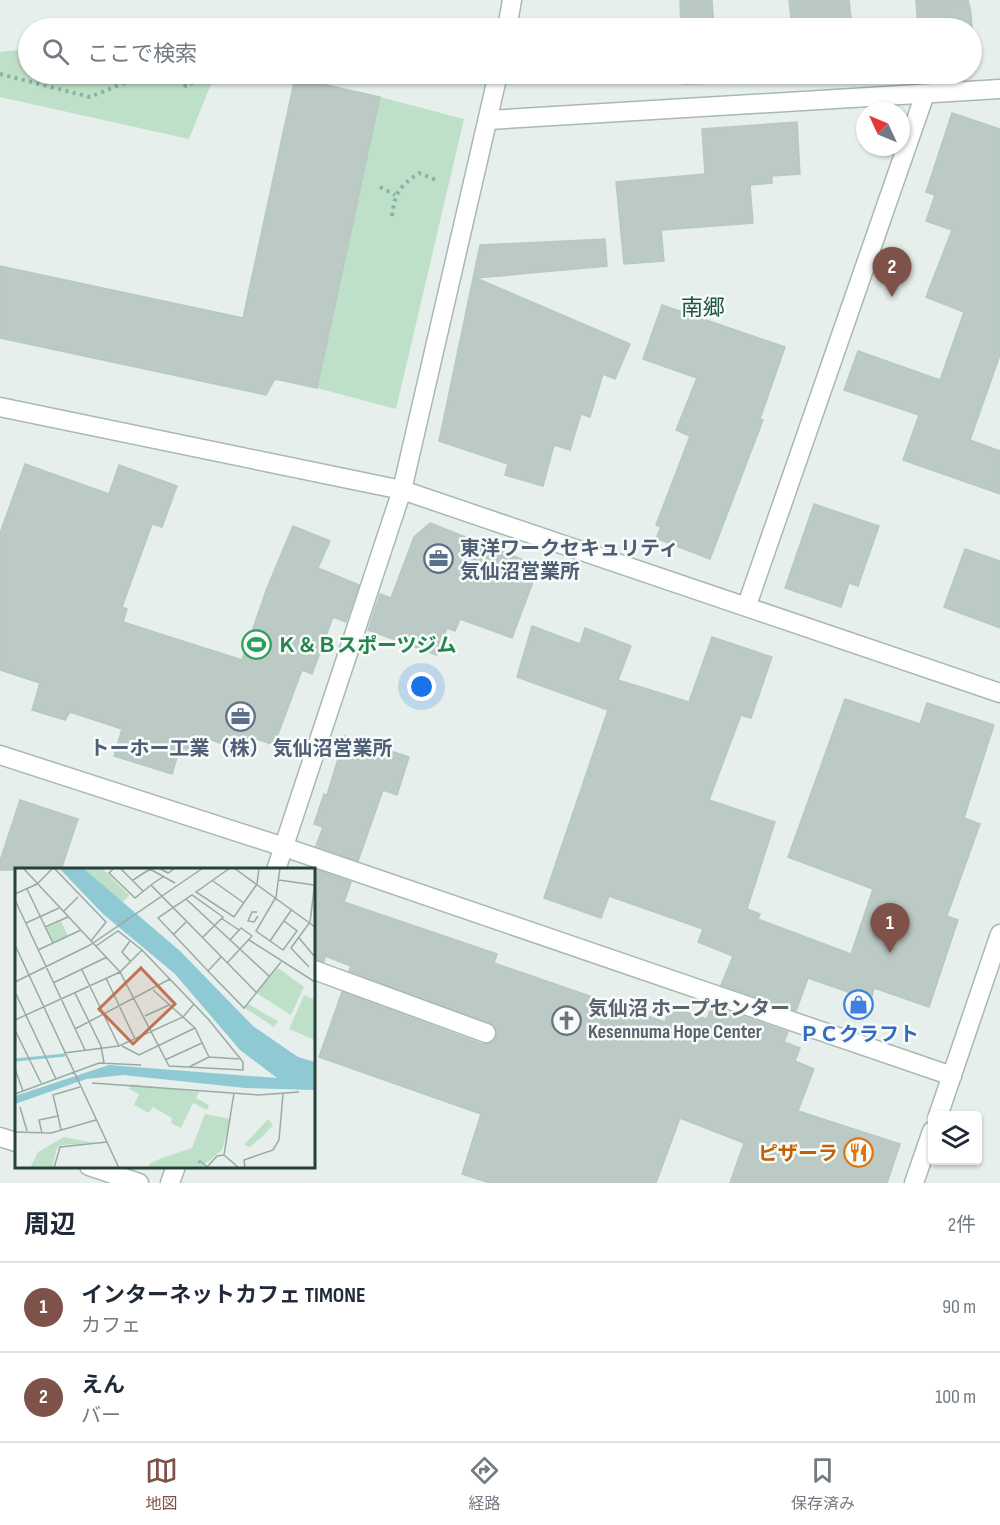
<!DOCTYPE html>
<html lang="ja">
<meta charset="utf-8">
<style>
body{margin:0;font-family:"Sofia Sans Condensed","Noto Sans JP",sans-serif;background:#f6f6f7;color:#1f2937}
.controls{position:absolute;right:18px;bottom:18px;display:grid;overflow:hidden;border-radius:6px;box-shadow:0 2px 4px #0004}
.controls button{width:54px;height:54px;display:grid;place-items:center;padding:0;border:0;border-bottom:2px solid #e0e1e3;background:#fff;color:#1f2937;font:30px sans-serif}
.compass{position:absolute;left:856px;top:102px;width:54px;height:54px;border-radius:50%;background:#fff;box-shadow:0 2px 4px #0004;rotate:314deg}
.you{position:absolute;left:422px;top:687px;width:21px;height:21px;margin:-15px;border:4px solid #fff;border-radius:50%;background:#1a73e8;box-shadow:0 0 0 9px #1a73e833}
.badge{display:grid;place-items:center;width:39px;height:39px;border-radius:50%;background:#7f5249;color:#fff;font-size:20px;font-weight:700}
.pin{position:absolute;translate:-50% -50px;filter:drop-shadow(0 2px 3px #0008)}
.pin::after{content:'';position:absolute;top:32px;width:21px;height:18px;background:inherit;clip-path:polygon(0 0,100% 0,50% 100%)}
.list{margin:0;padding:0;list-style:none}
h2{display:flex;justify-content:space-between;align-items:center;height:78px;margin:0;padding:0 24px;font-size:26px}
h2 small{font-size:20px;font-weight:400;color:#747a83}
.list li{display:grid;grid-template-columns:39px 1fr auto;gap:18px;align-items:center;box-sizing:border-box;height:90px;padding:0 24px;border-top:2px solid #e0e1e3}
.list b{display:block;font-size:22px;white-space:nowrap}
.list p{margin:0;font-size:20px;white-space:nowrap;color:#747a83}
.list em{font-size:20px;font-style:normal;color:#747a83}
.icon{flex:none;width:33px;height:33px;fill:none;stroke:currentColor;stroke-width:2;stroke-linecap:round;stroke-linejoin:round}
.map{position:relative;flex:none;width:1000px;height:1183px;overflow:hidden}
.search{position:absolute;background:#fff;box-shadow:0 2px 4px #0004;left:18px;right:18px;top:18px;height:66px;display:flex;align-items:center;gap:15px;box-sizing:border-box;padding:0 21px;border-radius:33px;color:#747a83;font-size:22px}
.sheet{height:258px;background:#fff}
nav{display:flex;justify-content:space-around;align-items:center;box-sizing:border-box;height:84px;border-top:2px solid #e0e1e3;background:#fff;font-size:16px;color:#747a83}
nav a{display:grid;justify-items:center;gap:3px}
nav .on{color:#7f5249}
.map>svg:first-child{display:block}
.green{fill:#bfe0c8}
.building{fill:#bbcac4;stroke:#b8c9c2;stroke-width:1.5}
.lines{fill:none;stroke-linecap:round;stroke-linejoin:round}
.minor-casing{stroke:#a8b8b2;stroke-width:21}
.path{stroke:#86b3a5;stroke-width:4;stroke-dasharray:3 4.5;stroke-linecap:butt}
.minor{stroke:#fff;stroke-width:18}
.labels{text-anchor:middle;stroke-width:5;stroke-linejoin:round;paint-order:stroke}
.service-label{font-size:20px;font-weight:bold;fill:#4e5e75;stroke:#f7fbf9;text-anchor:start}
.leisure-label{font-size:20px;font-weight:bold;fill:#27864d;stroke:#f7fbf9;text-anchor:start}
.worship-label{font-size:20px;font-weight:bold;fill:#5b616d;stroke:#f7fbf9;text-anchor:start}
.shop-label{font-size:20px;font-weight:bold;fill:#366cbe;stroke:#f7fbf9}
.food-label{font-size:20px;font-weight:bold;fill:#c56008;stroke:#f7fbf9;text-anchor:end}
.quarter-label{font-size:22px;fill:#1f5548;stroke:#f7fbf9}
.inset-river{fill:none;stroke:#8ec9d4;stroke-width:3}
.inset-road{fill:none;stroke:#98aaa4;stroke-width:1.5}
.view{fill:#c07456;fill-opacity:0.15;stroke:#c07456;stroke-width:3}
.inset-edge{fill:none;stroke:#24423a;stroke-width:3}
</style>
<div class="map">
<svg width="1000" height="1183" viewBox="0 0 1000 1183">
<rect width="100%" height="100%" fill="#e6efeb"/>
<g class="green">
<polygon points="28,49 28,74 215,74 189,139 0,97 0,52"/>
<polygon points="380,97 464,119 396,409 317,388"/>
</g>
<g class="building">
<polygon points="680,0 712,0 714,28 681,28"/>
<polygon points="789,0 849,0 852,28 792,28"/>
<polygon points="916,0 968,0 971,13 974,58 972,58 972,28 918,28"/>
<polygon points="684,74 716,74 717,83 684,84"/>
<polygon points="295,78 380,97 317,388 275,379 266,395 0,338 0,266 243,318"/>
<polygon points="952,113 1000,129 1000,355 970,440 1000,451 1000,494 903,460 919,415 844,390 858,351 940,380 964,312 926,297 952,230 926,221 935,195 926,192"/>
<polygon points="797,122 800,174 772,176 772,183 750,185 753,223 661,230 664,261 624,264 616,182 705,174 702,129"/>
<polygon points="605,239 607,266 476,278 630,344 615,379 603,374 590,417 581,414 570,450 554,445 543,486 505,475 508,464 439,441 480,245"/>
<polygon points="662,305 785,347 760,419 763,420 710,559 656,538 661,527 656,525 690,436 676,430 697,378 643,359"/>
<polygon points="25,464 109,494 119,465 177,486 162,527 152,524 122,607 127,609 123,622 242,660 267,588 293,526 330,541 318,568 359,585 346,622 333,617 312,674 302,670 274,745 257,739 251,754 195,734 188,754 179,751 172,774 114,756 122,729 70,712 65,720 32,710 40,683 0,670 0,533"/>
<polygon points="814,504 879,526 858,586 849,583 841,607 785,588"/>
<polygon points="430,523 539,566 512,638 460,619 455,631 447,628 437,655 368,630 380,594 391,598 414,537"/>
<polygon points="965,549 1000,561 1000,628 944,607"/>
<polygon points="532,626 580,644 585,628 631,646 618,680 689,702 712,637 772,657 751,718 741,715 709,800 775,822 747,909 760,914 758,919 851,954 873,889 788,857 845,699 920,724 927,703 994,725 964,818 980,824 947,916 958,920 929,1007 874,988 871,1000 808,978 796,1011 721,985 733,956 698,942 703,929 609,896 601,918 544,898 608,710 517,677"/>
<polygon points="345,736 409,757 397,795 383,790 358,861 316,846 323,827 314,824 324,794 327,795"/>
<polygon points="20,800 78,819 61,870 0,870 0,861"/>
<polygon points="314,869 351,882 344,902 497,954 494,963 665,1022 670,1007 707,1019 712,1006 788,1032 784,1042 800,1048 795,1061 814,1069 798,1111 900,1144 887,1183 730,1183 744,1143 680,1118 656,1183 490,1183 462,1174 481,1114 319,1057 342,992 482,1044 494,1041 497,1036 495,1026 349,971 351,966 325,956 324,962 314,959"/>
</g>
<g class="lines">
<defs>
<g id="minor">
<polyline points="507,28 512,0"/>
<polyline points="489,120 1000,89"/>
<polyline points="0,407 402,490 1000,693"/>
<polyline points="747,605 925,94"/>
<polyline points="0,755 284,847 952,1076"/>
<polyline points="276,870 402,490 498,74"/>
<polyline points="314,970 486,1033"/>
<polyline points="938,1116 1000,934"/>
<polyline points="0,1137 16,1142"/>
<polyline points="89,1166 139,1183"/>
<polyline points="170,1183 176,1166"/>
<polyline points="914,1183 932,1131"/>
</g>
</defs>
<use href="#minor" class="minor-casing"/>
<g class="path">
<polyline points="0,74 90,97 141,76 165,74"/>
<polyline points="173,74 186,86 210,74"/>
<polyline points="380,187 395,195"/>
<path d="M392,216c3,-24 7,-29 27,-43l17,7"/>
</g>
<use href="#minor" class="minor"/>
</g>
<defs>
<symbol id="office-ring" viewBox="-11 -11 22 22"><circle r="9.5" fill="#f7fbf9" stroke="#5c6f8a" stroke-width="1.5"/><path d="M-6-3h4V-5.5h4V-3h4V5H-6ZM-1-4.5V-3h2v-1.5ZM-6 0V1H6V0Z" fill="#5c6f8a"/></symbol>
<symbol id="stadium-ring" viewBox="-11 -11 22 22"><circle r="9.5" fill="#f7fbf9" stroke="#2e9e5b" stroke-width="1.5"/><path d="M0-5a6.5 5 0 1 0 0 10a6.5 5 0 1 0 0-10ZM-3.5-1.8h7v3.6h-7Z" fill="#2e9e5b"/></symbol>
<symbol id="shop-ring" viewBox="-11 -11 22 22"><circle r="9.5" fill="#f7fbf9" stroke="#3f7fe0" stroke-width="1.5"/><path d="M-5-2.5h2.3a2.7 3.5 0 0 1 5.4 0H5L5.5 6h-11ZM-1.5-2.5h3a1.5 2.3 0 0 0-3 0Z" fill="#3f7fe0"/></symbol>
<symbol id="church-ring" viewBox="-11 -11 22 22"><circle r="9.5" fill="#f7fbf9" stroke="#6b7280" stroke-width="1.5"/><path d="M-1.2-6h2.4v3.5h3.3v2.4h-3.3V6h-2.4V-.1h-3.3v-2.4h3.3Z" fill="#6b7280"/></symbol>
<symbol id="restaurant-ring" viewBox="-11 -11 22 22"><circle r="9.5" fill="#f7fbf9" stroke="#e8710a" stroke-width="1.5"/><path d="M-5-6h1v4h1v-4h1v4h1v-4h1v5L-1.5 .5V6h-2V.5L-5-1ZM5-6V6H3V1.5H1.5Q1.5-4 5-6Z" fill="#e8710a"/></symbol>
</defs>
<g fill-rule="evenodd">
<use href="#office-ring" x="422" y="542" width="33" height="33"/>
<use href="#stadium-ring" x="240" y="628" width="33" height="33"/>
<use href="#office-ring" x="224" y="700" width="33" height="33"/>
<use href="#shop-ring" x="842" y="988" width="33" height="33"/>
<use href="#church-ring" x="550" y="1004" width="33" height="33"/>
<use href="#restaurant-ring" x="842" y="1136" width="33" height="33"/>
</g>
<g class="labels">
<g class="service-label">
<text x="460" y="555">東洋ワークセキュリティ<tspan x="460" dy="23">気仙沼営業所</tspan></text>
<text x="241" y="755" text-anchor="middle">トーホー工業（株） 気仙沼営業所</text>
</g>
<g class="leisure-label">
<text x="277" y="652">Ｋ＆Ｂスポーツジム</text>
</g>
<g class="worship-label">
<text x="588" y="1015">気仙沼 ホープセンター<tspan x="588" dy="23">Kesennuma Hope Center</tspan></text>
</g>
<g class="shop-label">
<text x="859" y="1041">ＰＣクラフト</text>
</g>
<g class="food-label">
<text x="838" y="1160">ピザーラ</text>
</g>
<g class="quarter-label">
<text x="703" y="315">南郷</text>
</g>
</g>
<g transform="translate(15 868)">
<rect width="300" height="300" fill="#e6efeb"/>
<path d="M67,0h20l27,27 -7,8zM46,53l7,15 -15,7 -7,-15zM263,100l26,19 -13,28 -35,-22zM289,127l11,5v40l-26,-11zM233,136l30,17 -4,6 -29,-19zM116,216l68,8 -3,6 13,7 -2,5 -14,-7 -12,25 -10,-5 1,-5 -19,-11 -4,6 -15,-8 5,-11 -10,-5zM190,246l26,5 -9,31 -22,18h-51v-4l13,-6 30,-10zM253,251l5,6 -9,10 -14,12 -6,-2zM49,269l30,6 -33,2 -4,3 -5,20h-22l8,-16z" fill="#bfe0c8"/>
<path d="M44,0h24l97,83 73,75 45,31 17,5v28l-70,-2 -122,-13 -37,4 -71,25v-8l94,-31 168,13 -37,-28 -65,-76 -72,-60z" fill="#8ec9d4"/>
<path class="inset-river" d="M0,192l50,-5"/>
<path class="inset-road" d="M8,0l97,104 49,94 74,4v-8l-34,-42 -67,-70 -24,-19 -22,15M39,0l52,54 -15,19M99,0l-5,5 26,25 16,-13M105,0l23,23M133,0l27,15M144,0l9,5 7,-5M215,0l-34,24 38,25 23,-33 2,-16M219,0l81,59M265,0l-4,29 -20,34 27,19 14,-19 -13,-10M149,8l-13,9 105,107M118,12l17,-11M264,12l35,5M198,13l31,22M12,21l26,54M0,26l22,-10 15,-15M171,31l83,77M0,32l70,150M48,44l15,-15M242,44h-5l-4,9 6,1 4,-6M206,50l18,12M11,55l33,-15M30,59l23,-10M158,67l13,-13M187,70l21,-21 -31,-22 -34,23 50,53 13,-14M284,70l16,19M234,72l66,42M115,73l-8,11 8,9M255,73l22,-32M0,77l104,223M23,82l43,-20M212,95l25,-27 -11,-8 -11,12M294,99l-18,-19 19,-26 5,-40M67,102l37,76M193,103l36,37 37,-46M91,110l29,61M0,114l75,-37 113,-77M38,115l54,-26M138,122l42,38 14,29M0,124l41,87M60,125l26,53 3,17M130,148l24,-11M0,152l105,-48 22,-22M60,161l95,-50M0,162l26,53M107,178l17,9 56,-27M49,185l55,-7 64,-29 11,-13M150,192l37,-17M174,199l20,-10 30,2M0,201l8,22M77,215l166,12 41,-3M0,226l84,-31 42,2M5,239l7,24M43,248l-5,-21 27,-8M0,264l36,1 45,-13M27,265l-3,-13 19,-4 3,14M209,287l10,-62M183,295l2,-2 7,6 10,-11 7,-1 15,13M39,300l6,-21 47,-5M230,300l-1,-8 29,-10 6,-10 4,-46"/>
<path class="view" d="M126,100l34,36 -42,40 -34,-35z"/>
<rect width="300" height="300" class="inset-edge"/>
</g>
</svg>
<div class="controls">
<button><svg class="icon" aria-label="layers" viewBox="0 0 24 24"><path d="M12 4l9 5-9 5-9-5zM3 14l9 5 9-5"/></svg></button>
</div>
<svg class="compass" viewBox="-18 -18 36 36"><path d="M0-13l5 13h-10z" fill="#e53935"/><path d="M0 13l5-13h-10z" fill="#747a83"/></svg>
<div class="you"></div>
<div class="pin badge" style="left:890px;top:953px">1</div>
<div class="pin badge" style="left:892px;top:297px">2</div>
<div class="search"><svg class="icon" aria-label="search" viewBox="0 0 24 24"><circle cx="10" cy="10" r="6"/><path d="M15 15l6 6"/></svg>ここで検索</div>
</div>
<section class="sheet">
<h2>周辺<small>2件</small></h2>
<ul class="list">
<li><span class="badge">1</span><div><b>インターネットカフェ TIMONE</b><p>カフェ</p></div><em>90 m</em></li>
<li><span class="badge">2</span><div><b>えん</b><p>バー</p></div><em>100 m</em></li>
</ul>
</section>
<nav>
<a class="on"><svg class="icon" aria-label="map" viewBox="0 0 24 24"><path d="M3 6l6-2 6 2 6-2v14l-6 2-6-2-6 2zM9 4v14M15 6v14"/></svg>地図</a>
<a><svg class="icon" aria-label="directions" viewBox="0 0 24 24"><path d="M12 3l9 9-9 9-9-9zM9 14v-3h6M13 9l2 2-2 2"/></svg>経路</a>
<a><svg class="icon" aria-label="saved" viewBox="0 0 24 24"><path d="M7 4h10v16l-5-4-5 4z"/></svg>保存済み</a>
</nav>
